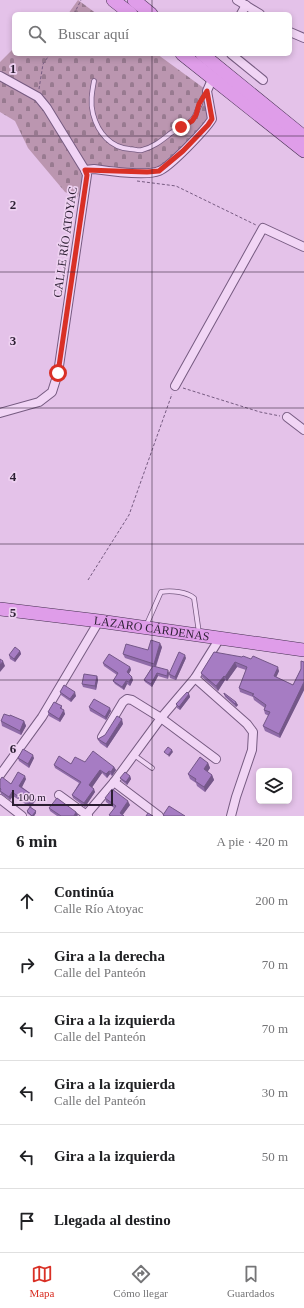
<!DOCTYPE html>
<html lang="es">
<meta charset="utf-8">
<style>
body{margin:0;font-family:Georgia,serif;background:#f2f2f2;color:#202124}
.controls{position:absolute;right:12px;bottom:12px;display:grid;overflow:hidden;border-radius:6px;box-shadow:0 2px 6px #0003}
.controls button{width:36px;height:36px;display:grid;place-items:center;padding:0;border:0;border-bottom:1px solid #e0e0e0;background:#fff;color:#202124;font:20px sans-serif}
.scale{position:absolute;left:12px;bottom:10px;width:101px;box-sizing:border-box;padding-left:4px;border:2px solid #2b1e32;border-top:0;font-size:11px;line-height:14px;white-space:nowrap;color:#2b1e32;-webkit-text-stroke:3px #eed1f1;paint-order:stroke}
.stop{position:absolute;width:12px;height:12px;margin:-9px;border:3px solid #d93025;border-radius:50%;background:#fff}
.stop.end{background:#d93025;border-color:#fff;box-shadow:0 1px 4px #0008}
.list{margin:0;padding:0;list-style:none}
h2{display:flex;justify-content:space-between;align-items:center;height:52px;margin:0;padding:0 16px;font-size:17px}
h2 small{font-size:13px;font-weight:400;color:#757577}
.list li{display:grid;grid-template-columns:26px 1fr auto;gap:12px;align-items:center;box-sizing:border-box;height:64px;padding:0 16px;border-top:1px solid #e0e0e0}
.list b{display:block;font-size:15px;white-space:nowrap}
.list p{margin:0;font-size:13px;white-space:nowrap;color:#757577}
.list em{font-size:13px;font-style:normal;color:#757577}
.icon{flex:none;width:22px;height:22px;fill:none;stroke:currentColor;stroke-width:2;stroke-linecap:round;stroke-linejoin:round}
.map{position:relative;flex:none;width:304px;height:816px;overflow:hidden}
.search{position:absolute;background:#fff;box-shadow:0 2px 6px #0003;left:12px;right:12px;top:12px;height:44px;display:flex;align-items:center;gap:10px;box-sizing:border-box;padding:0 14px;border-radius:6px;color:#757577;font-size:15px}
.sheet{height:436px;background:#fff}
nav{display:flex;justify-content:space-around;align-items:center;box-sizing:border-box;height:56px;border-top:1px solid #e0e0e0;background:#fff;font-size:11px;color:#757577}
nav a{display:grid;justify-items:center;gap:2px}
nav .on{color:#d93025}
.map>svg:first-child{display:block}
.cemetery{fill:url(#cemetery-stones)}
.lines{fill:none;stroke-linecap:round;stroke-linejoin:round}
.service-casing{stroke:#765b81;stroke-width:5.5}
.minor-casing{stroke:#765b81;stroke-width:10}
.primary-casing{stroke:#442f4f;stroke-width:14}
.path{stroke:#765b81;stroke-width:1;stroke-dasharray:3 2;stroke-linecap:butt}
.service{stroke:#f1d5f5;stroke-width:4}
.minor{stroke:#f1d5f5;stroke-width:8}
.primary{stroke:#df9de9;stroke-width:13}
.wall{fill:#8f6ba8}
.shaded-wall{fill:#745788}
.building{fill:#a67cc3;stroke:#745788}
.route{stroke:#d93025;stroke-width:5}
.grid{fill:none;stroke:#2b1e32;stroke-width:1;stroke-opacity:0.55}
.labels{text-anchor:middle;stroke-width:3.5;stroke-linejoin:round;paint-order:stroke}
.street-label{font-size:12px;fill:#2b1e32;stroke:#eed1f1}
.grid-label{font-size:13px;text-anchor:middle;font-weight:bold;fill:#2b1e32;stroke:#eed1f1;stroke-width:3.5;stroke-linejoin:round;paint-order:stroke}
</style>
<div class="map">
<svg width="304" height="816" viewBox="0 0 304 816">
<defs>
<pattern id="cemetery-stones" width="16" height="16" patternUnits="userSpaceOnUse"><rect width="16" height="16" fill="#bb96b0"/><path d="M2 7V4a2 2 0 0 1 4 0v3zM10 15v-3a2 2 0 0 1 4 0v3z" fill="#987a90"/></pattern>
</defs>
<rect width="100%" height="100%" fill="#e4c2e9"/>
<g class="cemetery">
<polygon points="78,0 97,14 68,14"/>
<path d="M14,48v6h143l48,35 3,31c-12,12 -34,42 -48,49 -10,4 -61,-2 -74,-2l-8,30 -13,-5 -37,-44 -13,-27 -15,-9v-50z"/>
</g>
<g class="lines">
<defs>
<g id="service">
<path d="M94,81c-2,11 -4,22 -1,33 5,19 18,34 37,35 4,0 8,2 12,1 12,-3 20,-10 29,-17 7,-4 16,-8 21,-13 5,-5 5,-11 8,-16 1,-4 4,-8 6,-11"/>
<path d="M146,626l15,-34c10,-2 26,0 33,6l5,35"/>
<polyline points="134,755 152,768"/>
</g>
<g id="minor">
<polyline points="237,0 260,14"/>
<polyline points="241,14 246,5"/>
<polyline points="290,32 304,38"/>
<polyline points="231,54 263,80"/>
<polyline points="0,76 38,97 47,108 85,170 87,175 58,373 52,392 39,402 0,413"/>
<path d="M85,170l9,-1c14,2 53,7 65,2 11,-4 47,-42 53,-52l-5,-28 6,-14"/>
<polyline points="175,386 263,228 304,247"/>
<polyline points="287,417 304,430"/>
<polyline points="195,678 247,724 253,732 252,750 236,797 231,816"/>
<polyline points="102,737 123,702 127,699 132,700 161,718 216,759"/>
<polyline points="0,775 42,717 99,621"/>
<polyline points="114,782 159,816"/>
<polyline points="59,795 88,816"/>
<polyline points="0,799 22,816"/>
<polyline points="85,816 114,782 161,718 195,678 220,638"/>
</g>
<g id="primary">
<polyline points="113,0 131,14"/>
<polyline points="134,0 151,14"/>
<polyline points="182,54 304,151"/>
<polyline points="202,54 304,137"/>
<path id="s1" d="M0,609l99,12 205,29"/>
</g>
</defs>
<use href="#service" class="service-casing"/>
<use href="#minor" class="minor-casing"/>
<use href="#primary" class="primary-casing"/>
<g class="path">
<polyline points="74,14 81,0"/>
<polyline points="39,89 43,64 50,54"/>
<polyline points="137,181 176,186 256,225"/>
<polyline points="183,388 260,412 280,416"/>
<polyline points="88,580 129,515 172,394"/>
</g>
<use href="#service" class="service"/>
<use href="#minor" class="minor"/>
<use href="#primary" class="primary"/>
</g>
<g class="wall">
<polygon points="162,647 156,667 169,673 168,679 158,676 152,687 145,682 144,680 152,667 125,658 123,654 148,650"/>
<polygon points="20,651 21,654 15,662 10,659 9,655"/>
<polygon points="214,652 279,671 276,677 293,685 304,662 304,690 280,738 265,731 263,726 269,716 265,714 264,710 265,708 254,700 253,697 240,692 239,688 246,670 237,667 227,681 225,680 218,691 202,677 201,673"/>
<polygon points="186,658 176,680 170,678 169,674"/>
<polygon points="103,663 130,667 131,670 129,674 133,680 130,686 127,684 124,690 115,684 113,681 117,675 104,666"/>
<polygon points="97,676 98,680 96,690 83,687 82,684"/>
<polygon points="60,692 76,696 71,702 61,695"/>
<polygon points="189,694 190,697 180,710 177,708 176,704"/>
<polygon points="224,694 238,705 236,707 225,697"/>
<polygon points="62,706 62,710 65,714 60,722 49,716 48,712"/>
<polygon points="89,707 111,711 106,720 90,711"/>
<polygon points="10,716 24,721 26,726 21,735 2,726 1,721"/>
<polygon points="123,724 107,748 100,743 98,739 105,735"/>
<polygon points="18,758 34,758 29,768 19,761"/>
<polygon points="85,762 114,767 116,770 112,776 110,774 107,778 102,773 92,787 95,792 85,807 73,798 72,795 79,783 55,768 54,765 71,764"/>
<polygon points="208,763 210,768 207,772 212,775 214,780 205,792 197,786 196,783 190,779 188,774"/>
<polygon points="130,776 131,779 127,785 122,781 120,778"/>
<polygon points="26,779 22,787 34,796 36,800 31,807 36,813 34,816 31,816 27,813 27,811 30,807 13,796 10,800 1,794 0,791 0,780 11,784"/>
<polygon points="105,798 130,805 122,815 124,816 110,816 109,815 114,808 106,802"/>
<polygon points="49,808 76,812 78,815 77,816 57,816 50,811"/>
</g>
<g class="shaded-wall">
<polygon points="160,643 162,647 155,668 154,664"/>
<polygon points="20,651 21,654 15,662 14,659"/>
<polygon points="185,655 186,658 176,680 175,677"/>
<polygon points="3,661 5,666 0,672 0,665"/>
<polygon points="235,662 237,667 227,681 225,677"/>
<polygon points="130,667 131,670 128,675 127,672"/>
<polygon points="278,667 279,671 275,680 274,676"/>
<polygon points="168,670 169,673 168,679 167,676"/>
<polygon points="157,673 158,676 152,687 151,684"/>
<polygon points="97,676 98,680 96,690 95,686"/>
<polygon points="224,676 225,680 218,691 216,686"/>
<polygon points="132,677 133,680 130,686 129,682"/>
<polygon points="126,681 127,684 124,690 122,687"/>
<polygon points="304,682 304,690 280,738 279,734"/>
<polygon points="75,692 76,696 71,702 70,699"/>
<polygon points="189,694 190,697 180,710 179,707"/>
<polygon points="236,702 238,705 236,707 235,704"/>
<polygon points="110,708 111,711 106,720 105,717"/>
<polygon points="64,710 65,714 60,722 59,719"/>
<polygon points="122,719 123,724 107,748 106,744"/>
<polygon points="24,721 26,726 21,735 20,731"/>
<polygon points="172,750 173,752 169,757 168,755"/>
<polygon points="33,755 34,758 29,768 28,764"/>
<polygon points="208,763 210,768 206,774 204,769"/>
<polygon points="114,767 116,770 112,776 111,772"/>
<polygon points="100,770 102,773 91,789 89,785"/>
<polygon points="109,771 110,774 107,778 106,774"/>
<polygon points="212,775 214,780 205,792 204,787"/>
<polygon points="25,776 26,779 21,789 19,786"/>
<polygon points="130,776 131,779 127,785 126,782"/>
<polygon points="94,789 95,792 85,807 84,803"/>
<polygon points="12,792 13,796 10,800 9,797"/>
<polygon points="34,796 36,800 30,807 29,804"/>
<polygon points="128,801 130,805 122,816 120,813"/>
<polygon points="36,811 36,813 34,816 32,816"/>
<polygon points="76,812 78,815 77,816 74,816"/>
</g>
<g class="building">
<polygon points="151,640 160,643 154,664 123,654 126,644 148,650"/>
<polygon points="15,647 20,651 14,659 9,655"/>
<polygon points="179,652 185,655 175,677 169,674"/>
<polygon points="214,652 242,657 243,656 251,659 253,656 262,660 278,667 274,676 293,685 301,669 301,661 304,662 304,682 279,734 263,726 270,712 264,710 266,705 252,695 254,694 239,688 247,667 235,662 225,677 224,676 216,686 201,673"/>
<polygon points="109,654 130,667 127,672 132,677 129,682 126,681 122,687 113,681 118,673 103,663"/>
<polygon points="0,659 3,661 0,665"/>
<polygon points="153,666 168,670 167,676 157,673 151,684 144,680"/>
<polygon points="84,674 97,676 95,686 82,684"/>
<polygon points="64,685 75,692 70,699 60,692"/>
<polygon points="187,692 189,694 179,707 176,704"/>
<polygon points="224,693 236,702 235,704 224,694"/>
<polygon points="94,699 110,708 105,717 89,707"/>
<polygon points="54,702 62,706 60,708 64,710 59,719 48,712"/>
<polygon points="4,714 10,716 10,715 24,721 20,731 1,721"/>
<polygon points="117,716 122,719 106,744 98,739 105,735"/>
<polygon points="168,747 172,750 168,755 164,752"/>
<polygon points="23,749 33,755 28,764 18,758"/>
<polygon points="93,751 114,767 111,772 109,771 106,774 100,770 89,785 94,789 84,803 72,795 81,782 54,765 59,756 71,764 75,757 85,762"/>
<polygon points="200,757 208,763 204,769 212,775 204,787 195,781 196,779 188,774"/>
<polygon points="18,772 25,776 19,786 34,796 29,804 12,792 9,797 0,791 1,789 0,788 0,780 2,777 11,784"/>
<polygon points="125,772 130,776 126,782 120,778"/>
<polygon points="112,789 128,801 120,813 124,816 111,816 109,815 116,806 105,798"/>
<polygon points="57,798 76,812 74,816 61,816 49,808"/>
<polygon points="169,806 185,816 165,816 163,815"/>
<polygon points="30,807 36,811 32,816 27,811"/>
<polygon points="148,813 153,816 146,816"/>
</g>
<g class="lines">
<polyline class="route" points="58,373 87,175 85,170 147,172 159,171 183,151 208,125 212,119 207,91 199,104 196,115 192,121 181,127"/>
</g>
<path class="grid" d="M152,0v14M152,54v762M0,136h304M0,272h304M0,408h304M0,544h304M0,680h304"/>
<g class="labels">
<g class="street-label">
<text transform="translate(65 242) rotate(-82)" y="4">CALLE RÍO ATOYAC</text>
<text dy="4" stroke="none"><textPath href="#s1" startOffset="153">LÁZARO CÁRDENAS</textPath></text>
</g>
</g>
<g class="grid-label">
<text x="13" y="73">1</text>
<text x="13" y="209">2</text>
<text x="13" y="345">3</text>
<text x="13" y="481">4</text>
<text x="13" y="617">5</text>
<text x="13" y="753">6</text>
</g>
</svg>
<div class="controls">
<button><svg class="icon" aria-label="layers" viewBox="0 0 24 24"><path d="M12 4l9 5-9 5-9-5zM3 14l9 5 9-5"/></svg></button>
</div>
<div class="scale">100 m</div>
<div class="stop" style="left:58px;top:373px"></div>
<div class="stop end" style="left:181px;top:127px"></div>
<div class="search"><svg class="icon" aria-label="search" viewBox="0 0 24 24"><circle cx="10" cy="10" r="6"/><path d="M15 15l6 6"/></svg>Buscar aquí</div>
</div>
<section class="sheet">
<h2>6 min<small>A pie · 420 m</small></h2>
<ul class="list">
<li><svg class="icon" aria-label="ahead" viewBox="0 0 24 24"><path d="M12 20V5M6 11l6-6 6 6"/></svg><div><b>Continúa</b><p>Calle Río Atoyac</p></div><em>200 m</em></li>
<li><svg class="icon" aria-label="right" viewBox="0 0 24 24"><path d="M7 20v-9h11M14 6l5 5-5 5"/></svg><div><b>Gira a la derecha</b><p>Calle del Panteón</p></div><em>70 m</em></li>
<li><svg class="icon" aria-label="left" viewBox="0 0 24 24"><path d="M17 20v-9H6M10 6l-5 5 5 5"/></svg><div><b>Gira a la izquierda</b><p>Calle del Panteón</p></div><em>70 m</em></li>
<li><svg class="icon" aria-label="left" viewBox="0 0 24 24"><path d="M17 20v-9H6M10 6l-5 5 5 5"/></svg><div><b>Gira a la izquierda</b><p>Calle del Panteón</p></div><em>30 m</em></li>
<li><svg class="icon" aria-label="left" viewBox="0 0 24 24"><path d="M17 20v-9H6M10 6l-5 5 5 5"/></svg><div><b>Gira a la izquierda</b></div><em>50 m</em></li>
<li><svg class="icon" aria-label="arrive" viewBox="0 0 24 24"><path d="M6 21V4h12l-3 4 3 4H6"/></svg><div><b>Llegada al destino</b></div></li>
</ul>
</section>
<nav>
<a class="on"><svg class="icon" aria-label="map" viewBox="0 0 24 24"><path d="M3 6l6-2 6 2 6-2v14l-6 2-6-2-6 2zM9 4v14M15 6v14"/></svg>Mapa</a>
<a><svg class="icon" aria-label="directions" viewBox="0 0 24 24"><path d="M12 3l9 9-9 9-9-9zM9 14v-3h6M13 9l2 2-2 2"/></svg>Cómo llegar</a>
<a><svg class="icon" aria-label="saved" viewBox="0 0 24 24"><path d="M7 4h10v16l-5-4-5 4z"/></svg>Guardados</a>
</nav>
